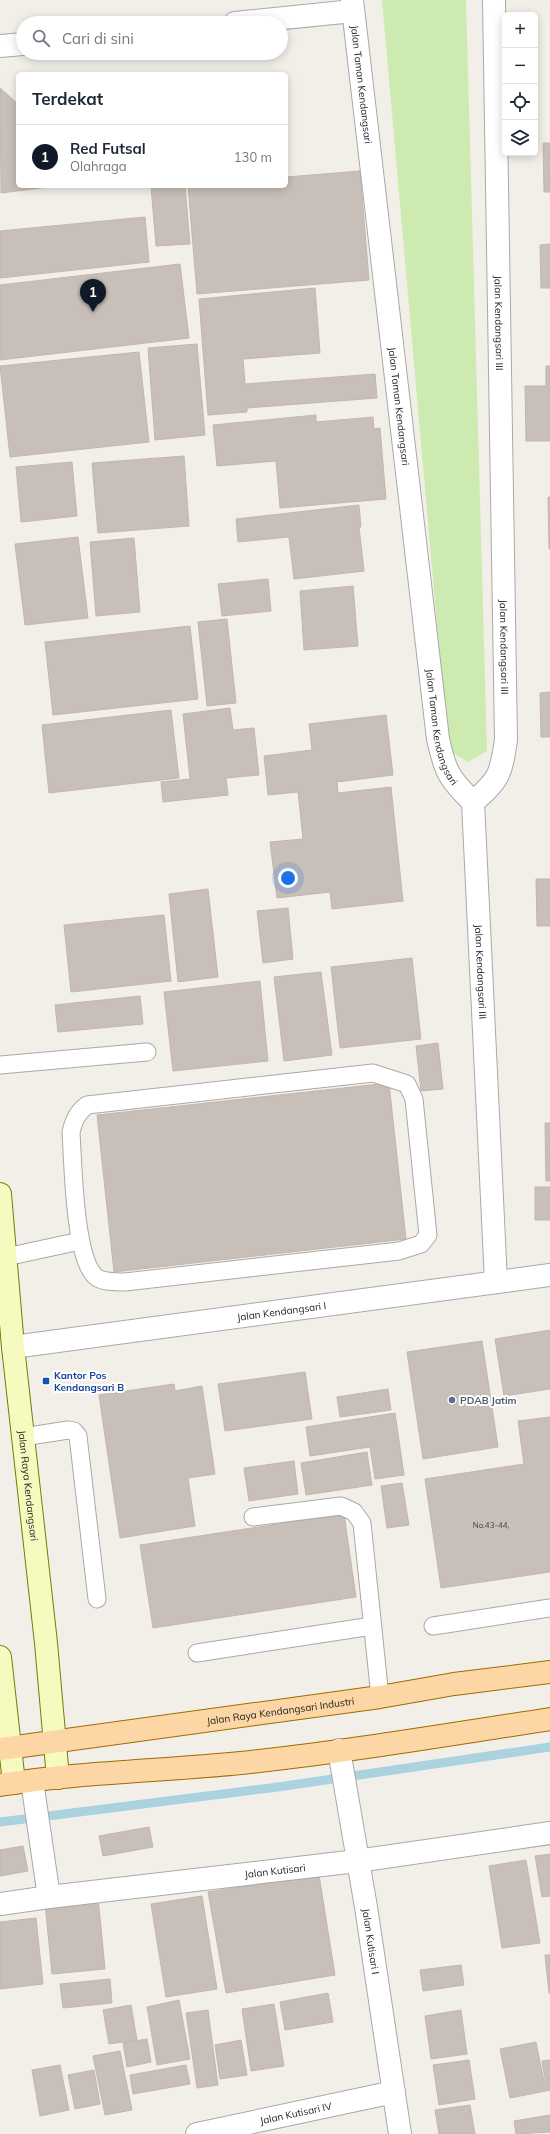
<!DOCTYPE html>
<html lang="id">
<meta charset="utf-8">
<style>
body{margin:0;font-family:Mulish,sans-serif;background:#f6f6f7;color:#1f2937}
.controls{position:absolute;right:12px;top:12px;display:grid;overflow:hidden;border-radius:6px;box-shadow:0 2px 10px #0003}
.controls button{width:36px;height:36px;display:grid;place-items:center;padding:0;border:0;border-bottom:1px solid #e0e1e3;background:#fff;color:#1f2937;font:20px sans-serif}
.you{position:absolute;left:288px;top:878px;width:14px;height:14px;margin:-10px;border:3px solid #fff;border-radius:50%;background:#1a73e8;box-shadow:0 0 0 6px #1a73e833}
.badge{display:grid;place-items:center;width:26px;height:26px;border-radius:50%;background:#111827;color:#fff;font-size:13px;font-weight:700}
.pin{position:absolute;translate:-50% -33px;filter:drop-shadow(0 1px 2px #0008)}
.pin::after{content:'';position:absolute;top:21px;width:14px;height:12px;background:inherit;clip-path:polygon(0 0,100% 0,50% 100%)}
.list{margin:0;padding:0;list-style:none}
h2{display:flex;justify-content:space-between;align-items:center;height:52px;margin:0;padding:0 16px;font-size:17px}
h2 small{font-size:13px;font-weight:400;color:#747a83}
.list li{display:grid;grid-template-columns:26px 1fr auto;gap:12px;align-items:center;box-sizing:border-box;height:64px;padding:0 16px;border-top:1px solid #e0e1e3}
.list b{display:block;font-size:15px;white-space:nowrap}
.list p{margin:0;font-size:13px;white-space:nowrap;color:#747a83}
.list em{font-size:13px;font-style:normal;color:#747a83}
.icon{flex:none;width:22px;height:22px;fill:none;stroke:currentColor;stroke-width:2;stroke-linecap:round;stroke-linejoin:round}
.map{position:relative;flex:none;width:550px;height:2134px;overflow:hidden}
.search{position:absolute;background:#fff;box-shadow:0 2px 10px #0003;left:16px;top:16px;width:272px;height:44px;display:flex;align-items:center;gap:10px;box-sizing:border-box;padding:0 14px;border-radius:22px;color:#747a83;font-size:15px}
.panel{position:absolute;background:#fff;box-shadow:0 2px 10px #0003;left:16px;top:72px;width:272px;height:116px;border-radius:6px}
.map>svg:first-child{display:block}
.grass{fill:#cdebb0}
.lines{fill:none;stroke-linecap:round;stroke-linejoin:round}
.stream{stroke:#aad3df;stroke-width:9}
.building{fill:#c7bfb8;stroke:#c4b6ab}
.lane-casing{stroke:#a9a9a9;stroke-width:19}
.street-casing{stroke:#a9a9a9;stroke-width:24}
.secondary-casing{stroke:#707d05;stroke-width:24}
.primary-casing{stroke:#a06b00;stroke-width:24}
.lane{stroke:#fff;stroke-width:17}
.street{stroke:#fff;stroke-width:22}
.secondary{stroke:#f7fabf;stroke-width:22}
.primary{stroke:#fcd6a4;stroke-width:22}
.transit-dot{fill:#1a4fb4;stroke:#fff;stroke-width:1.5}
.service-dot{fill:#5c6f8a;stroke:#fff;stroke-width:1.5}
.labels{text-anchor:middle;stroke-width:4;stroke-linejoin:round;paint-order:stroke}
.number-label{font-size:8px;fill:#4b4948}
.street-label{font-size:10px;fill:#222;stroke:#fff}
.transit-label{font-size:10px;font-weight:bold;fill:#164399;stroke:#fff;text-anchor:start}
.service-label{font-size:10px;font-weight:bold;fill:#4e5e75;stroke:#fff;text-anchor:start}
</style>
<div class="map">
<svg width="550" height="2134" viewBox="0 0 550 2134">
<rect width="100%" height="100%" fill="#f2efe9"/>
<polygon class="grass" points="382,0 466,0 487,751 468,762 448,750"/>
<g class="lines">
<polyline class="stream" points="0,1822 278,1787 550,1747"/>
</g>
<g class="building">
<polygon points="0,88 18,104 18,186 49,187 1,193"/>
<polygon points="543,143 550,143 550,192 544,192"/>
<polygon points="360,171 369,280 197,294 188,186 286,186 286,177"/>
<polygon points="151,186 185,186 190,244 156,246"/>
<polygon points="145,217 149,262 0,278 0,231"/>
<polygon points="550,244 550,288 541,288 540,245"/>
<polygon points="180,264 189,338 0,360 0,285"/>
<polygon points="315,288 320,353 243,359 245,384 375,374 377,398 247,408 247,412 208,415 199,299"/>
<polygon points="197,344 205,435 155,440 148,348"/>
<polygon points="139,352 149,442 10,457 0,366"/>
<polygon points="546,366 550,366 550,441 526,441 525,386 546,386"/>
<polygon points="316,415 316,422 373,417 374,429 380,428 386,499 280,508 276,461 217,466 213,425"/>
<polygon points="184,456 189,526 98,533 92,463"/>
<polygon points="72,462 77,516 21,522 16,467"/>
<polygon points="548,497 550,497 550,549 549,549"/>
<polygon points="359,505 361,527 359,527 364,571 294,579 289,537 238,542 236,519"/>
<polygon points="78,537 88,618 25,625 15,544"/>
<polygon points="134,538 140,612 96,616 90,542"/>
<polygon points="268,579 271,611 222,616 218,584"/>
<polygon points="353,586 358,646 304,650 300,591"/>
<polygon points="227,619 236,703 207,706 198,622"/>
<polygon points="190,626 198,699 53,715 45,642"/>
<polygon points="550,692 550,737 541,737 540,693"/>
<polygon points="230,708 233,730 254,728 259,775 226,778 228,795 163,802 161,782 190,779 183,714"/>
<polygon points="171,710 179,778 49,793 42,725"/>
<polygon points="386,715 393,775 337,782 338,793 391,787 403,901 332,909 330,892 277,898 270,842 303,839 298,792 268,795 264,756 312,750 309,724"/>
<polygon points="536,879 550,879 550,926 537,926"/>
<polygon points="208,889 218,977 178,982 169,894"/>
<polygon points="288,908 293,959 263,963 257,911"/>
<polygon points="164,915 171,981 71,992 64,925"/>
<polygon points="412,958 421,1039 340,1048 331,967"/>
<polygon points="321,972 332,1055 284,1061 274,977"/>
<polygon points="260,981 268,1061 173,1071 164,992"/>
<polygon points="140,996 143,1024 58,1032 55,1005"/>
<polygon points="438,1043 443,1089 421,1091 416,1046"/>
<polygon points="389,1083 406,1239 114,1272 97,1115"/>
<polygon points="545,1123 550,1123 550,1181 546,1181"/>
<rect x="535" y="1187" width="15" height="33"/>
<polygon points="550,1330 550,1389 504,1396 495,1339"/>
<polygon points="482,1341 498,1447 423,1459 407,1352"/>
<polygon points="305,1372 312,1419 225,1431 218,1384"/>
<polygon points="174,1384 175,1391 202,1386 215,1474 188,1478 195,1526 120,1538 99,1395"/>
<polygon points="388,1389 391,1410 340,1417 337,1397"/>
<polygon points="395,1413 404,1475 375,1479 370,1447 310,1456 306,1427"/>
<polygon points="550,1417 550,1572 441,1588 425,1479 524,1464 518,1421"/>
<polygon points="367,1452 372,1485 306,1495 301,1463"/>
<polygon points="294,1461 298,1494 249,1501 244,1468"/>
<polygon points="402,1483 409,1525 387,1528 381,1486"/>
<polygon points="344,1514 356,1597 153,1628 140,1545"/>
<polygon points="149,1827 153,1847 103,1856 99,1836"/>
<polygon points="23,1846 28,1871 0,1876 0,1850"/>
<polygon points="550,1854 550,1896 542,1897 535,1856"/>
<polygon points="526,1860 540,1943 502,1948 489,1866"/>
<polygon points="319,1875 335,1975 226,1993 208,1892"/>
<polygon points="202,1896 217,1989 166,1997 151,1904"/>
<polygon points="98,1897 105,1969 52,1974 45,1903"/>
<polygon points="36,1918 43,1984 0,1989 0,1922"/>
<polygon points="545,1955 550,1955 550,1993 549,1993"/>
<polygon points="461,1965 464,1985 423,1991 420,1970"/>
<polygon points="110,1979 112,2003 63,2008 60,1984"/>
<polygon points="328,1993 333,2022 285,2030 280,2002"/>
<polygon points="179,2000 190,2059 157,2065 147,2007"/>
<polygon points="274,2004 284,2066 251,2071 242,2009"/>
<polygon points="131,2005 137,2040 109,2044 103,2010"/>
<polygon points="208,2010 218,2085 197,2088 186,2013"/>
<polygon points="461,2010 467,2054 431,2059 425,2016"/>
<polygon points="147,2039 151,2062 127,2067 123,2043"/>
<polygon points="241,2040 247,2075 220,2079 215,2045"/>
<polygon points="536,2042 546,2091 510,2098 500,2049"/>
<polygon points="120,2051 132,2110 105,2115 93,2056"/>
<polygon points="469,2060 475,2099 439,2105 433,2065"/>
<polygon points="550,2060 550,2090 547,2091 542,2061"/>
<polygon points="60,2065 69,2110 40,2116 32,2070"/>
<polygon points="186,2065 190,2084 133,2094 130,2075"/>
<polygon points="94,2070 100,2104 75,2109 68,2075"/>
<polygon points="470,2105 475,2134 439,2134 435,2110"/>
<polygon points="550,2115 550,2132 516,2134 514,2121"/>
</g>
<g class="lines">
<defs>
<g id="lane">
<polyline points="0,1065 147,1052"/>
<path d="M373,1073l34,11 7,15 14,136 -7,9 -22,7 -274,31c-10,-1 -21,1 -29,-5 -22,-18 -23,-116 -25,-145 3,-12 6,-19 16,-27z"/>
<polyline points="6,1257 80,1241"/>
<polyline points="23,1437 68,1430 74,1431 78,1436 97,1599"/>
<polyline points="253,1517 341,1506 354,1512 362,1523 380,1697"/>
<polyline points="433,1626 550,1608"/>
<polyline points="197,1653 372,1626"/>
</g>
<g id="street">
<path id="s1" d="M352,0l86,739c7,32 11,40 35,63"/>
<path id="s2" d="M494,0l12,740c-5,33 -6,40 -33,62l23,480"/>
<polyline points="235,23 353,11"/>
<polyline points="0,46 23,44"/>
<path id="s3" d="M13,1347l537,-72"/>
<path id="s4" d="M339,1750l27,157 34,227"/>
<polyline points="32,1781 49,1897"/>
<path id="s5" d="M0,1904l49,-7 308,-36 193,-28"/>
<path id="s6" d="M197,2134l197,-42"/>
</g>
<g id="secondary">
<path id="s7" d="M0,1194l13,153 33,296 12,135"/>
<polyline points="0,1657 14,1783"/>
</g>
<g id="primary">
<path id="s8" d="M0,1749l380,-52 74,-13 96,-12"/>
<path d="M0,1785c79,-13 161,-14 241,-22 103,-11 206,-28 309,-44"/>
</g>
</defs>
<use href="#lane" class="lane-casing"/>
<use href="#street" class="street-casing"/>
<use href="#secondary" class="secondary-casing"/>
<use href="#primary" class="primary-casing"/>
<use href="#lane" class="lane"/>
<use href="#street" class="street"/>
<use href="#secondary" class="secondary"/>
<use href="#primary" class="primary"/>
</g>
<rect class="transit-dot" x="42" y="1377" width="8" height="8" rx="2"/>
<circle class="service-dot" cx="452" cy="1400" r="4"/>
<g class="labels">
<g class="number-label">
<text x="491" y="1528">No.43-44,</text>
</g>
<g class="street-label">
<text dy="4" stroke="none"><textPath href="#s1" startOffset="85">Jalan Taman Kendangsari</textPath></text>
<text dy="4" stroke="none"><textPath href="#s2" startOffset="323">Jalan Kendangsari III</textPath></text>
<text dy="4" stroke="none"><textPath href="#s1" startOffset="409">Jalan Taman Kendangsari</textPath></text>
<text dy="4" stroke="none"><textPath href="#s2" startOffset="647">Jalan Kendangsari III</textPath></text>
<text dy="4" stroke="none"><textPath href="#s1" startOffset="733">Jalan Taman Kendangsari</textPath></text>
<text dy="4" stroke="none"><textPath href="#s2" startOffset="983">Jalan Kendangsari III</textPath></text>
<text dy="4" stroke="none"><textPath href="#s3" startOffset="271">Jalan Kendangsari I</textPath></text>
<text dy="4" stroke="none"><textPath href="#s7" startOffset="293">Jalan Raya Kendangsari</textPath></text>
<text dy="4" stroke="none"><textPath href="#s8" startOffset="283">Jalan Raya Kendangsari Industri</textPath></text>
<text dy="4" stroke="none"><textPath href="#s5" startOffset="277">Jalan Kutisari</textPath></text>
<text dy="4" stroke="none"><textPath href="#s4" startOffset="194">Jalan Kutisari I</textPath></text>
<text dy="4" stroke="none"><textPath href="#s6" startOffset="101">Jalan Kutisari IV</textPath></text>
</g>
<g class="transit-label">
<text x="54" y="1379">Kantor Pos<tspan x="54" dy="12">Kendangsari B</tspan></text>
</g>
<g class="service-label">
<text x="460" y="1404">PDAB Jatim</text>
</g>
</g>
</svg>
<div class="controls">
<button>+</button>
<button>−</button>
<button><svg class="icon" aria-label="locate" viewBox="0 0 24 24"><circle cx="12" cy="12" r="6"/><path d="M12 2v4M12 18v4M2 12h4M18 12h4"/></svg></button>
<button><svg class="icon" aria-label="layers" viewBox="0 0 24 24"><path d="M12 4l9 5-9 5-9-5zM3 14l9 5 9-5"/></svg></button>
</div>
<div class="you"></div>
<div class="pin badge" style="left:93px;top:312px">1</div>
<div class="search"><svg class="icon" aria-label="search" viewBox="0 0 24 24"><circle cx="10" cy="10" r="6"/><path d="M15 15l6 6"/></svg>Cari di sini</div>
<section class="panel">
<h2>Terdekat<small></small></h2>
<ul class="list">
<li><span class="badge">1</span><div><b>Red Futsal</b><p>Olahraga</p></div><em>130 m</em></li>
</ul>
</section>
</div>
